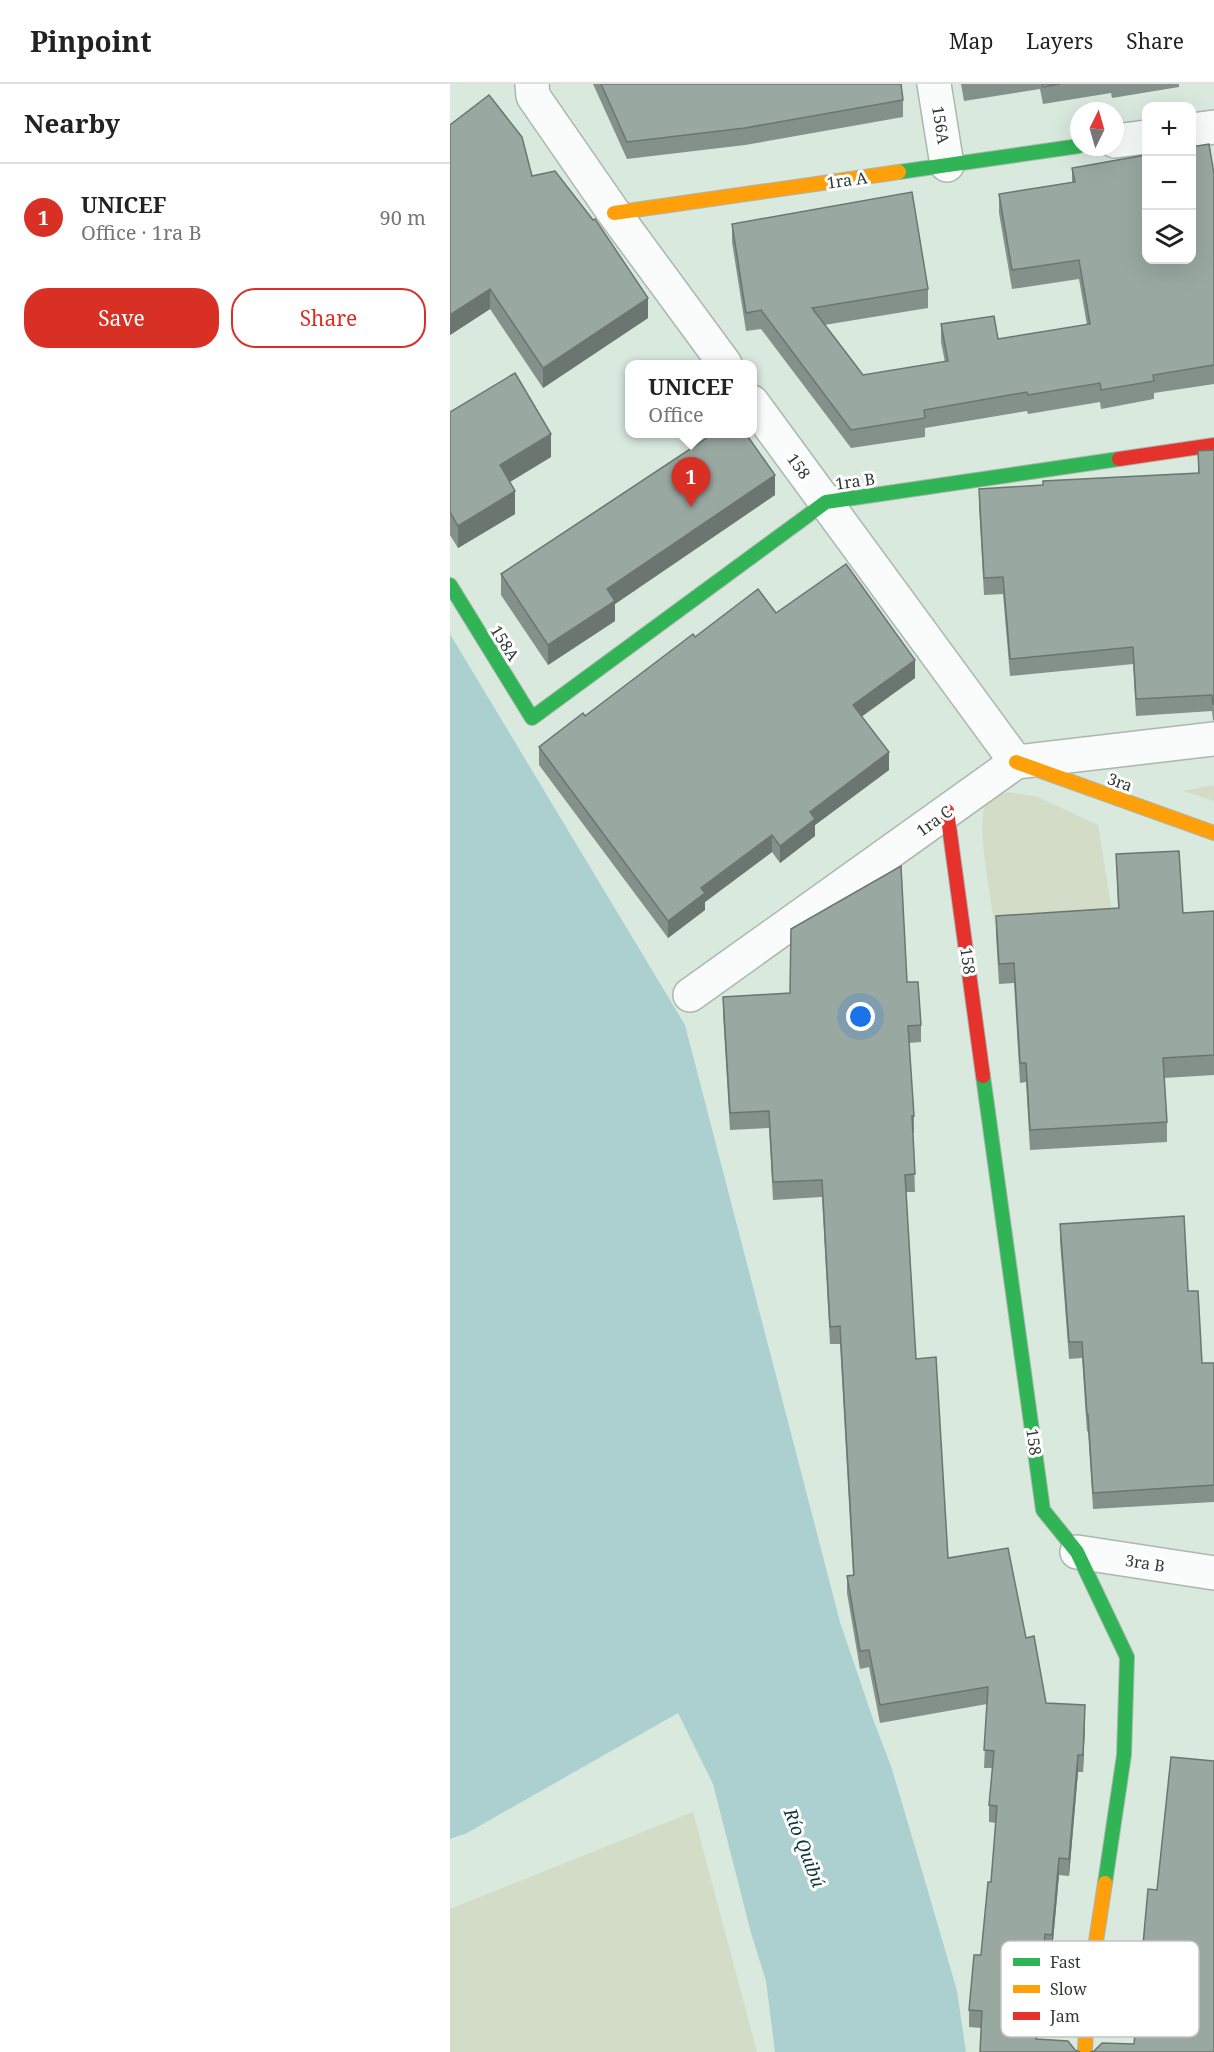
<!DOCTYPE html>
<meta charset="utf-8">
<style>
body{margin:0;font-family:"Noto Serif",serif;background:#f2f2f2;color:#222}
.controls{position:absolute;right:18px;top:18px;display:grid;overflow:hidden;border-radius:12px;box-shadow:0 6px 24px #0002}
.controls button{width:54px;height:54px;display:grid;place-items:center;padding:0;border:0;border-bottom:2px solid #e0e0e0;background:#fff;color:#222;font:30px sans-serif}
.compass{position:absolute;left:620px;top:18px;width:54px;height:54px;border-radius:50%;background:#fff;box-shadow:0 6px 24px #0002;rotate:5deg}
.you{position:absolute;left:411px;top:933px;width:21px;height:21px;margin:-15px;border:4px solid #fff;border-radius:50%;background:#1a73e8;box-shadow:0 0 0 9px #1a73e833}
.badge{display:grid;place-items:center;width:39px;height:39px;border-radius:50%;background:#d93025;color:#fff;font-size:20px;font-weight:700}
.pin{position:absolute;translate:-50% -50px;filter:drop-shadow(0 2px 3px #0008)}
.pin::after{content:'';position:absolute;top:32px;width:21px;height:18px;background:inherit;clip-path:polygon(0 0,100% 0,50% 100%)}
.popup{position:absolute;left:175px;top:276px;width:132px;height:78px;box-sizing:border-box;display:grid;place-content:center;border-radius:12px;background:#fff;filter:drop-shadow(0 2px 4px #0005);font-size:20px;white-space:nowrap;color:#767676}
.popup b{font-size:22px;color:#222}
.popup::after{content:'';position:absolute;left:50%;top:100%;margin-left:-12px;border:12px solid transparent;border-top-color:#fff}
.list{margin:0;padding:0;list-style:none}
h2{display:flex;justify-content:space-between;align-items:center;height:78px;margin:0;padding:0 24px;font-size:26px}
h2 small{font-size:20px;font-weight:400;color:#767676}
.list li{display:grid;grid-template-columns:39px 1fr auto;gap:18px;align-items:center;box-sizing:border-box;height:108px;padding:0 24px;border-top:2px solid #e0e0e0}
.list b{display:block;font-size:22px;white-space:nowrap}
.list p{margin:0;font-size:20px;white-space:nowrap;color:#767676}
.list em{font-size:20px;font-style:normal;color:#767676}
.actions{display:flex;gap:12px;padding:18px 24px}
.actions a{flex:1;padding:14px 0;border:2px solid #d93025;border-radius:24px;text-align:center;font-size:21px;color:#d93025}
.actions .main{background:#d93025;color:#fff}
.icon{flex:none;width:33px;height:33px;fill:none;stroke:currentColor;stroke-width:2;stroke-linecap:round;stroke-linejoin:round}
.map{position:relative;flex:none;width:764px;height:1968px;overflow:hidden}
header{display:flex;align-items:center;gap:36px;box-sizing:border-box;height:84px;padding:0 30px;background:#fff;border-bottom:2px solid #e0e0e0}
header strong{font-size:28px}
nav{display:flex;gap:33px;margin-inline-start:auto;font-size:21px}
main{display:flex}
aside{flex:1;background:#fff}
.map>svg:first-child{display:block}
.green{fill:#d3dcc7}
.water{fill:#acd0d0}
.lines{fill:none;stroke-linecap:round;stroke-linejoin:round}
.street-casing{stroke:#abb7af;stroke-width:36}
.fast-casing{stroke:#abb7af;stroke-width:16}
.slow-casing{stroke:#abb7af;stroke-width:16}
.jam-casing{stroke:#abb7af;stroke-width:16}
.street{stroke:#f9fcfa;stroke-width:33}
.fast{stroke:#30b455;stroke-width:14}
.slow{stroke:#ff9f0a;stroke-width:14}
.jam{stroke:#e5322d;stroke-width:14}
.wall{fill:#84908a}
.shaded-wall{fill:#6b7671}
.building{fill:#99a8a1;stroke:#6b7671;stroke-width:1.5}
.labels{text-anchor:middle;stroke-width:6;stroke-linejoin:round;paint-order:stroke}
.street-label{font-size:16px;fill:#2f3a33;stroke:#fff}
.water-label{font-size:18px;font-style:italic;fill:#09373a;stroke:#fff}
.key{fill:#fff;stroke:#c1c4c2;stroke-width:1.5}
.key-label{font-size:16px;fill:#2f3a33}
</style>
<header>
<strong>Pinpoint</strong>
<nav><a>Map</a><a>Layers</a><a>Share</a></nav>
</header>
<main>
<aside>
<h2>Nearby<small></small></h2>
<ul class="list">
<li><span class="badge">1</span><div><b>UNICEF</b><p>Office · 1ra B</p></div><em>90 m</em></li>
</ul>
<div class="actions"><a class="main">Save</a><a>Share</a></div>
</aside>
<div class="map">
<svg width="764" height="1968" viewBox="0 0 764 1968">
<rect width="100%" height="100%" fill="#d9e9de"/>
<g class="green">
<polygon points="764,701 764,717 733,707"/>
<path d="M560,708l28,5 60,28 15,93 -117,17c-3,-25 -21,-111 -10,-131 5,-9 15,-10 24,-12z"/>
<polygon points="243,1728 307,1968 0,1968 0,1825"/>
</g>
<polygon class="water" points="0,550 235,941 390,1538 423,1635 441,1682 473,1790 507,1907 516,1968 325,1968 316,1897 301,1849 263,1700 228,1629 17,1749 0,1755"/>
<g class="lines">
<defs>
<g id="street">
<polyline points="82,0 83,12 164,129 275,280"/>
<polyline points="484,0 497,81"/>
<polyline points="742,46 764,43"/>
<polyline points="665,57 696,53"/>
<polyline points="302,318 566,678"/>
<polyline points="240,911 566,678 764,655"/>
<polyline points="627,1468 764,1489"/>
</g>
<g id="fast">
<polyline points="449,88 629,62"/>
<polyline points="0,501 82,634 376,418 669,375"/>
<polyline points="533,992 593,1426 627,1468 677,1573 674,1671 655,1799"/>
</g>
<g id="slow">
<polyline points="164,129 449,88"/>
<polyline points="566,678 764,749"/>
<polyline points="635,1968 637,1916 655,1799"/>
</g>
<g id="jam">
<polyline points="669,375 764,361"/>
<polyline points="497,727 533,992"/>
</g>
</defs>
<use href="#street" class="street-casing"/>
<use href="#fast" class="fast-casing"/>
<use href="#slow" class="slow-casing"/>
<use href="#jam" class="jam-casing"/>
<use href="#street" class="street"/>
<use href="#fast" class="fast"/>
<use href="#slow" class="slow"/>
<use href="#jam" class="jam"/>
</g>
<g class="wall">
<polygon points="143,0 451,0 453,16 453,33 295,61 177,75"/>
<polygon points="511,0 729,0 729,3 662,14 661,9 593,20 590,5 514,17"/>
<polygon points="622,84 764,90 764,300 704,309 704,315 651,325 650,318 578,330 577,327 475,344 475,353 401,364 311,245 296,247 282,158 282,140 478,205 478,224 374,241 413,291 495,278 491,258 491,240 548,255 637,241 629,195 562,205 549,129 549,110 622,98"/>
<polygon points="82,92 198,234 93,304 40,225 0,251"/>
<polygon points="0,328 101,373 59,398 65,430 8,464 0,451"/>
<polygon points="256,350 296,350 325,411 165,520 165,537 98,581 51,511 51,490 256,354"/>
<polygon points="764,366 764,637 763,636 762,627 686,632 683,580 560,592 553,510 534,511 529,422 529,405 593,401 748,389 748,367"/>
<polygon points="326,529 465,594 411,632 439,686 365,741 365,752 330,779 322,768 255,818 255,826 218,854 89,681 89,663 135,632 245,553"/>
<polygon points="666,770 733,829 764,827 764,991 714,994 717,1038 717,1058 580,1066 576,998 570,999 564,899 549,900 546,851 546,832 668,824"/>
<polygon points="457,898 471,941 471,958 459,959 464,1032 464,1049 463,1049 465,1108 456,1108 466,1275 498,1474 576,1554 596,1619 635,1638 633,1688 628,1688 619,1792 609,1791 602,1868 595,1867 587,1955 625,1966 531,1944 519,1943 519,1926 531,1871 541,1798 546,1739 539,1738 539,1721 543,1684 534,1684 537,1620 430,1639 419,1583 410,1585 397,1509 397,1492 403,1491 390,1260 380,1260 372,1113 323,1116 319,1044 280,1046 273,930 273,913 340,909"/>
<polygon points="610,1140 738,1207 752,1279 764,1279 764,1418 643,1425 638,1347 637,1348 632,1274 619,1275 610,1157"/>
</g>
<g class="shaded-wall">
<polygon points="40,205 40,225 0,251 0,231"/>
<polygon points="198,214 198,234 93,304 93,284"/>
<polygon points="101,350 101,373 50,404 50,381"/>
<polygon points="325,391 325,411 165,520 165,537 98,581 98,561 157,505"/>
<polygon points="65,407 65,430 8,464 8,442"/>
<polygon points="465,576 465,594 403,639 403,621"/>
<polygon points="439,668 439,686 365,741 365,752 330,779 330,762 360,728"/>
<polygon points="322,751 322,768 255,818 255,826 218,854 218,837 251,804"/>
<polygon points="635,1621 635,1638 633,1688 633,1671"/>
<polygon points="628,1671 628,1688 619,1792 619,1775"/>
<polygon points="609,1774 609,1791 602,1868 602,1851"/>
<polygon points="595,1850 595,1867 586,1968 586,1955"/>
</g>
<g class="building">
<polygon points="151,0 451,0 453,16 295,44 177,58"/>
<polygon points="592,0 610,0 593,3"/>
<polygon points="39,11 72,53 82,92 105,87 143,136 145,135 198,214 93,284 40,205 0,231 0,41"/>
<polygon points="759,60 764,90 764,281 703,291 704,297 651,306 650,299 578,311 577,308 474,326 475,334 401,346 311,226 296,229 282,140 462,108 478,205 362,224 413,291 498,277 491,240 544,232 548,255 640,240 629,176 562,186 549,110 625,98 622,84 696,71 696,176 741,176 741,63"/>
<polygon points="65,289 101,350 50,381 65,407 8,442 0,428 0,328"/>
<polygon points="258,350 296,350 325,391 157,505 165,517 98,561 51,490 260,352"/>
<polygon points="764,366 764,620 763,620 762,611 686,615 683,563 560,575 553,493 534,494 529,405 593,401 593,397 749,389 748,367"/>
<polygon points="396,480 465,576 403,621 439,668 360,728 365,735 330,762 322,751 251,804 255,809 218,837 89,663 133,629 135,632 243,550 245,553 308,505 326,529"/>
<polygon points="729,767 733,829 764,827 764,971 713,974 717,1038 580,1046 576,979 570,979 564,879 549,880 546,832 669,824 666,770"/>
<polygon points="451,782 457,898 468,898 471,941 458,942 464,1032 462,1032 465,1090 455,1091 466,1275 486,1273 498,1474 558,1464 576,1554 584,1552 596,1619 635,1621 633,1671 628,1671 619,1775 609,1774 602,1851 595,1850 586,1955 618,1957 625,1966 630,1968 530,1968 532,1927 519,1926 524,1871 531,1871 538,1798 541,1798 547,1722 539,1721 544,1667 534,1666 538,1603 430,1621 419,1566 410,1567 397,1492 404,1491 390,1242 380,1243 372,1096 323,1098 319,1027 280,1029 273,913 340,909 341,845"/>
<polygon points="734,1132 738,1207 748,1207 752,1279 764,1279 764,1401 643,1409 638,1331 637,1331 632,1258 619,1258 610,1140"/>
<polygon points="721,1673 764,1677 764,1968 640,1968 644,1967 652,1959 684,1960 698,1805 707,1806"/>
</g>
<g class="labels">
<g class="street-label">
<text transform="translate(491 41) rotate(81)" y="6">156A</text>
<text transform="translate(397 96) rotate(-8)" y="6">1ra A</text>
<text transform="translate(349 382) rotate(54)" y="6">158</text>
<text transform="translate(405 397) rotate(-8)" y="6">1ra B</text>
<text transform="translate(55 559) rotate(58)" y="6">158A</text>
<text transform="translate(670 698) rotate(20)" y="6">3ra</text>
<text transform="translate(484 737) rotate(-36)" y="6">1ra C</text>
<text transform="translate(518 877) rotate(82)" y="6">158</text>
<text transform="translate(584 1358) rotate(82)" y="6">158</text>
<text transform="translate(695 1479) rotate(9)" y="6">3ra B</text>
</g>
<g class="water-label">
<text transform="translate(354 1764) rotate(69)" y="6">Río Quibú</text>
</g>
</g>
<rect x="551" y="1857" width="198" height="96" rx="9" class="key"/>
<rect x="563" y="1874" width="27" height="8" fill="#30b455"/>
<rect x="563" y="1901" width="27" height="8" fill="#ff9f0a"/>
<rect x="563" y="1928" width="27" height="8" fill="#e5322d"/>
<g class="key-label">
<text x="600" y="1884">Fast</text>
<text x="600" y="1911">Slow</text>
<text x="600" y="1938">Jam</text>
</g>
</svg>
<div class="controls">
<button>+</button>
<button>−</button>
<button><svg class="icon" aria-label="layers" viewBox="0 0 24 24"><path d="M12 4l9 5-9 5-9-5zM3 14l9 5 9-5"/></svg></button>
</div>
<svg class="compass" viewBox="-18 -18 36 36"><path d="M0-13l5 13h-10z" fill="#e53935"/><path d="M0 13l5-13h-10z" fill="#767676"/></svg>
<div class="you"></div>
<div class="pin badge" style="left:241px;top:423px">1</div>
<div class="popup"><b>UNICEF</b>Office</div>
</div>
</main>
